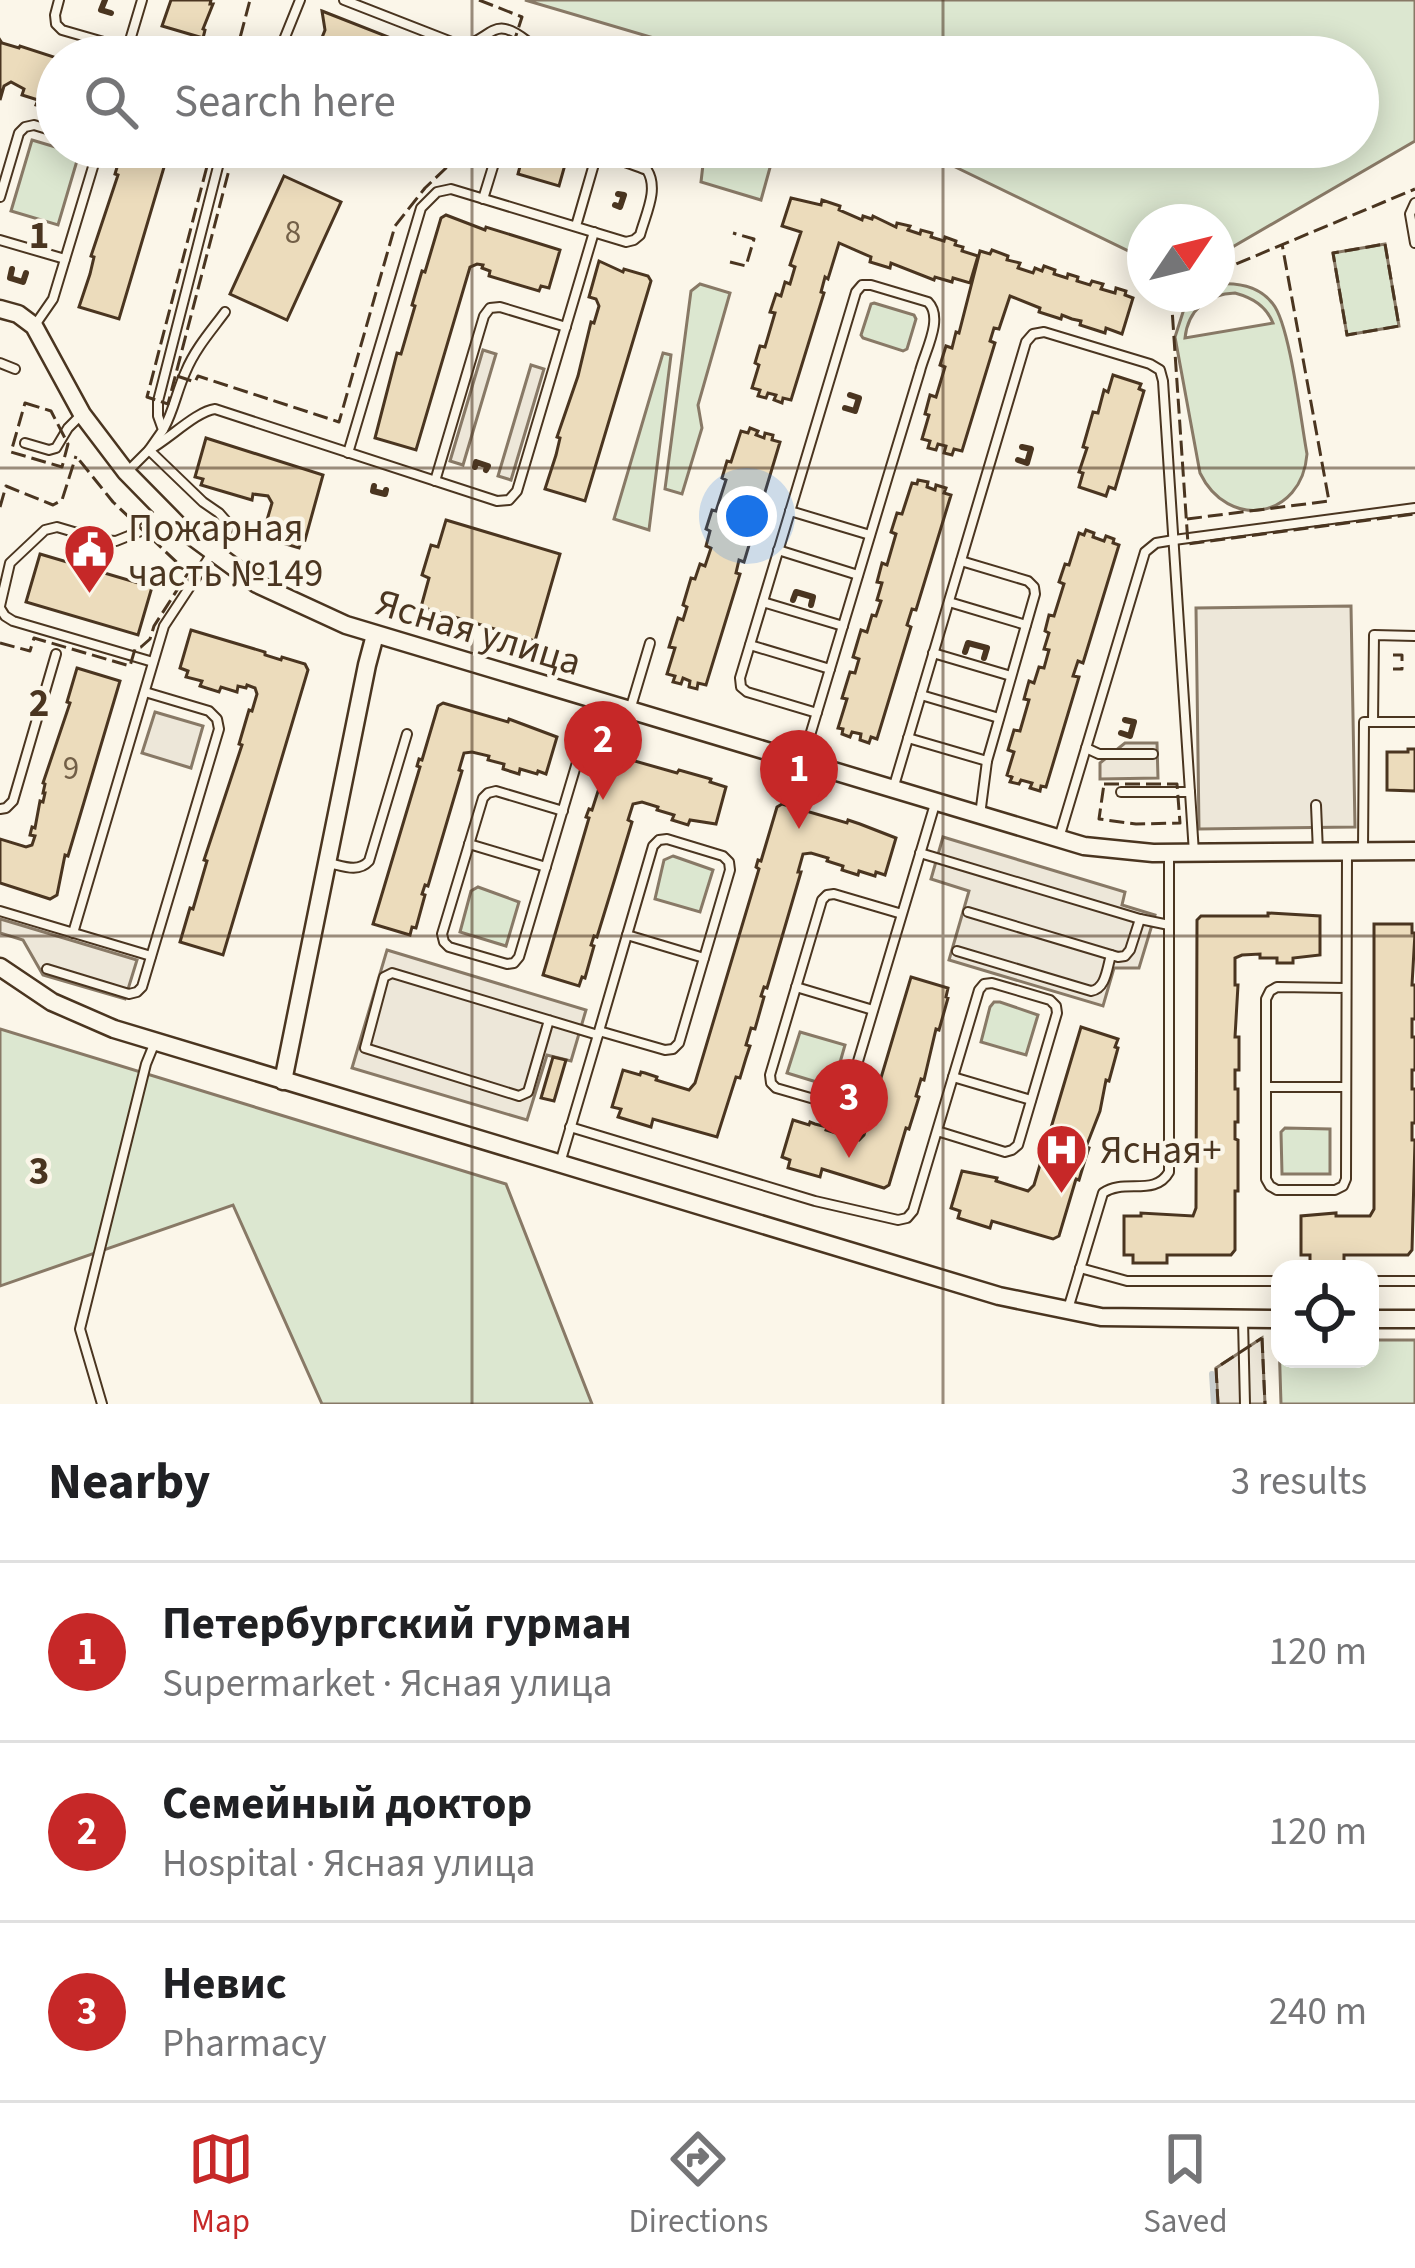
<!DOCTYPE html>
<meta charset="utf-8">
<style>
body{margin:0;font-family:"Source Sans 3",sans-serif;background:#f6f6f6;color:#202124}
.controls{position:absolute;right:36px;bottom:36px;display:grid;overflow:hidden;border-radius:24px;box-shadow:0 6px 30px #0003}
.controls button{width:108px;height:108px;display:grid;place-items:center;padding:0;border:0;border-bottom:3px solid #e0e0e0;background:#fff;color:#202124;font:60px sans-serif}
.compass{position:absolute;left:1127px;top:204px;width:108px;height:108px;border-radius:50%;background:#fff;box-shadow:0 6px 30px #0003;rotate:55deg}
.you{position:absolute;left:747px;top:516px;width:42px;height:42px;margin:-30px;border:9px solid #fff;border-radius:50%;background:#1a73e8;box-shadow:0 0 0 18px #1a73e833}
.badge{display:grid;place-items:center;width:78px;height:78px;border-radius:50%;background:#c62828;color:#fff;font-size:39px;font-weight:700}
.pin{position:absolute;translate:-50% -99px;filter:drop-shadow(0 3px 6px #0008)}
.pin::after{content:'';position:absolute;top:63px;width:42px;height:36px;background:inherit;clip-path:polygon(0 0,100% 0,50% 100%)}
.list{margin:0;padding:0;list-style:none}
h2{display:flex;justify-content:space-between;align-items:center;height:156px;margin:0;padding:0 48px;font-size:51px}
h2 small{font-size:39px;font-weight:400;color:#757577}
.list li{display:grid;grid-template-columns:78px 1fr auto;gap:36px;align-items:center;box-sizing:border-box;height:180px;padding:0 48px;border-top:3px solid #e0e0e0}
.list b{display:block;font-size:45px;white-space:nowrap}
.list p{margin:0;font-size:39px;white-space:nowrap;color:#757577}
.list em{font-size:39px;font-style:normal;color:#757577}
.icon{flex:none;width:66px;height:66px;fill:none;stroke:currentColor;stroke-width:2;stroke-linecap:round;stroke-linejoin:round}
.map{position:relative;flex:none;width:1415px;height:1404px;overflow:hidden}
.search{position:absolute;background:#fff;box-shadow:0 6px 30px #0003;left:36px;right:36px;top:36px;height:132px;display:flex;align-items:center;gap:30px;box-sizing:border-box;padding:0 42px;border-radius:66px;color:#757577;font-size:45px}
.sheet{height:696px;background:#fff}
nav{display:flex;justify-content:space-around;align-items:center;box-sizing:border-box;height:168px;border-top:3px solid #e0e0e0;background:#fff;font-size:33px;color:#757577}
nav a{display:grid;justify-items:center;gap:6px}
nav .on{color:#c62828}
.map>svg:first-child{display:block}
.green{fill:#dce7d0;stroke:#887966;stroke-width:3;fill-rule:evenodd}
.parking{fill:#ede7d9;stroke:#887966;stroke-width:3}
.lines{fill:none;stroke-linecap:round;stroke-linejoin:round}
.stream{stroke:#c9cecd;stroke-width:6}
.building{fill:#ecdcbc;stroke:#4a3520;stroke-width:3}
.service-casing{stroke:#4a3520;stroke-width:12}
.minor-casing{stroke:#4a3520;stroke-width:21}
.service{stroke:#fbf6e9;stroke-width:8}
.minor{stroke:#fbf6e9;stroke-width:16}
.fence{stroke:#4a3520;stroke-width:3;stroke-dasharray:15 6;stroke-linecap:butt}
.wall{stroke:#4a3520;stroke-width:6}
.grid{fill:none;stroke:#4a3520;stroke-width:3;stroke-opacity:0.55}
.labels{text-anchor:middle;stroke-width:9;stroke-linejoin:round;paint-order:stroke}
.number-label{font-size:33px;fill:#725f47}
.poi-label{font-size:39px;fill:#4a3520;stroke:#fbf6e9;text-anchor:start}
.street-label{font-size:39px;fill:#4a3520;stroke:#fbf6e9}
.grid-label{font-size:39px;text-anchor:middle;font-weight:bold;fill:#4a3520;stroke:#fbf6e9;stroke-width:9;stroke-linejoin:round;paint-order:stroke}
</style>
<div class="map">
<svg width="1415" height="1404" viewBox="0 0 1415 1404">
<rect width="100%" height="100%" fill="#fbf6e9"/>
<g class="green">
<polygon points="525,0 1415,0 1415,141 1217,256 1217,222 1145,222 1145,259 914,147 1358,147 1358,57 718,57"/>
<polygon points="32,140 79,154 58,225 11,211"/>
<polygon points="705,147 771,164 761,200 701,182"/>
<polygon points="1385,244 1399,326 1347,335 1333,253"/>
<polygon points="700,284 730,293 698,405 702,428 682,494 665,489 691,291"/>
<path d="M1221,284c20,-1 39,3 52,20 17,21 28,118 34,150 -5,65 -79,77 -107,19l-25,-136 9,-28 9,-12 6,-3h18v-9zM1235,293c18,5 31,13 38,30l-88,15c3,-28 22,-44 50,-45z"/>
<polygon points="874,303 914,315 916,319 907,349 903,351 863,338 861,335 871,304"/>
<polygon points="663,353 671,355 649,530 614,519"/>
<polygon points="673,856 713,870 700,912 655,899 664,860"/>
<polygon points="478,887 519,902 506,946 460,932 471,891"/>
<polygon points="994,1002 1000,1002 1038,1015 1026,1055 981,1042 990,1007"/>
<polygon points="0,1029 506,1184 592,1404 322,1404 233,1205 0,1286"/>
<polygon points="800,1032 845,1045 833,1087 787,1073"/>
<polygon points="1285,1128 1330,1129 1330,1174 1282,1174 1281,1132"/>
<polygon points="1279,1340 1280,1359 1370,1359 1370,1340 1415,1340 1415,1404 1281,1404"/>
</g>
<g class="parking">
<polygon points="483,350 496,354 463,465 450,461"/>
<polygon points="531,365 544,369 511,480 498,476"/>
<polygon points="1351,606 1355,827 1199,829 1196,608"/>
<polygon points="155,712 203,726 191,768 142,753"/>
<polygon points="1125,743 1157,743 1158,778 1100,779 1100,763"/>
<polygon points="943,837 1125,892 1122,905 1155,915 1139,968 1114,968 1103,1006 949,960 969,891 931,879"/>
<polygon points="0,919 137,960 125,999 43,975 23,940 0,933"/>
<polygon points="387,950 586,1010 571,1061 547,1055 527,1120 352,1068"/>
<polygon points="1262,1338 1265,1404 1218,1404 1216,1368"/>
</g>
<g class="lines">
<polyline class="stream" points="1212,1374 1214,1404"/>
</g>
<g class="building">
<polygon points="171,0 211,0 210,4 213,4 203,29 205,30 203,38 162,26"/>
<polygon points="322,11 391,38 385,54 394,57 297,57 304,39 319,45 325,30"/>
<polygon points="0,40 2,43 19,48 20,46 57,58 56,110 36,105 38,100 22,95 24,89 11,82 4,86 0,100"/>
<polygon points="123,147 170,147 119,319 79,307 90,274 94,257 91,256 118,175 115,174"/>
<polygon points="525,147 570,147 559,186 518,174"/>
<polygon points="284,176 341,202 287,320 230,294"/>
<polygon points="791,198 821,205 822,200 840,206 839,210 862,220 863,216 872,219 873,216 896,227 897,223 910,226 908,230 920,234 921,230 932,233 931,237 944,241 945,237 956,241 955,245 963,247 962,251 978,256 970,283 953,278 952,282 935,277 934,280 891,263 890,268 870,262 871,257 839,243 828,279 825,277 821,292 824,293 791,400 783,398 782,403 774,400 776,395 768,393 766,398 758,396 760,390 752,388 759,365 755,363 760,346 765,347 775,313 770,312 776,294 781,296 785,282 790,284 795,267 790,265 801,232 782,226"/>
<polygon points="446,215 485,230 486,227 560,250 549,288 541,286 539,291 489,276 490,271 482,268 483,265 477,264 470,267 416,450 375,438 397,353 401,354 415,306 412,305 422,271 425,272 441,218"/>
<polygon points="992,250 1008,256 1007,260 1020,263 1018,268 1033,273 1035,268 1042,271 1044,266 1055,270 1054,274 1067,278 1068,274 1078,277 1077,281 1090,285 1092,281 1103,284 1101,289 1115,293 1116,288 1126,291 1125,295 1133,298 1122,334 1106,328 1105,333 1080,325 1081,321 1072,319 1062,315 1061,319 1039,312 1040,308 1010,296 999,329 994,328 990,341 995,343 962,451 954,449 952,455 944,453 946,446 938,444 936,450 928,448 930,441 922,439 929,415 925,414 930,395 936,397 945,367 940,365 946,346 952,348 956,332 959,333 980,251 990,254"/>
<polygon points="599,261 623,272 624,269 648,276 651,281 585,501 545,489 556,455 560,438 557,437 578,376 591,322 594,323 599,306 596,299 589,297"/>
<polygon points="1113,375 1141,384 1139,389 1144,391 1115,489 1109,487 1106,496 1079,487 1083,473 1079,472 1087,448 1083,447 1093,412 1098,413 1104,390 1108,392"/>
<polygon points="750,428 758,431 756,435 764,438 765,433 773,435 772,440 780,442 744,562 739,560 736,573 740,574 706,685 698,683 697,689 689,687 690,681 683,678 681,684 673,682 675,676 667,674 675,648 669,647 678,618 683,620 687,607 683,605 691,578 695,579 700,564 705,566 711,548 706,546 710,531 706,529 712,510 716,511 726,480 722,478 727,461 731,462 741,431 748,433"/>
<polygon points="206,438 323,475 305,540 302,539 299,548 262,537 272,503 268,496 253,494 252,500 201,485 203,479 195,477"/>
<polygon points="918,480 928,482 927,487 935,490 936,485 946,488 944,493 951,495 916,610 912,609 907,625 911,627 877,739 871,737 869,743 860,740 861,734 852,732 850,737 842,734 843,729 838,728 847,699 842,698 850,672 855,673 859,659 853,657 861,630 867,632 872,615 876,616 881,601 877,600 882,583 877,582 882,563 887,565 896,534 891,532 897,513 902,514 912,483 917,484"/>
<polygon points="446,520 560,554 535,641 421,607 429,578 422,575 431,545 438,547"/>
<polygon points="1086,530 1094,533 1093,537 1104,541 1106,536 1114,539 1113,543 1119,545 1083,663 1078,661 1073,676 1079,677 1046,787 1041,786 1040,791 1030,788 1032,783 1021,780 1019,784 1010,782 1012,777 1007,775 1014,752 1008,750 1014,730 1020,731 1029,700 1024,699 1029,681 1034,683 1039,667 1044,668 1049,650 1044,649 1049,633 1045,631 1049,615 1054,616 1064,584 1059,582 1065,564 1069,565 1079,533 1084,535"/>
<polygon points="40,554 152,587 138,635 26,602"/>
<polygon points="191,630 265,652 265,655 281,660 282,657 305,664 308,670 223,955 180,942 190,908 193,909 207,861 204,860 242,745 239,744 249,710 252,711 257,694 255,688 247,685 246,688 238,686 237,692 221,687 219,692 200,686 202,681 186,677 188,671 180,668"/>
<polygon points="77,668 120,681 68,856 65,855 57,895 50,899 0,883 0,839 26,847 32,845 35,836 30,835 32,827 35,828 40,801 43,802 45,793 43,793 45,784 43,783 70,703 67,702"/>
<polygon points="443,703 508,722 509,719 557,737 546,774 538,771 537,774 520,769 519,774 503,769 504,764 488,760 489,756 472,752 464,753 459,770 462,771 428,886 425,885 422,894 425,895 416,928 412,927 410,935 373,924 420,767 417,766 419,759 422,760 438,706"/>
<polygon points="1408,749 1415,749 1415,791 1387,790 1387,752 1408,752"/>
<polygon points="610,754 677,773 679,770 711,779 710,782 726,787 716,824 690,820 688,825 672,820 674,815 657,810 658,807 642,802 633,804 628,820 632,822 616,875 597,937 594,936 591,945 594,946 585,978 582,977 579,986 543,975 589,818 586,817 589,809 592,810"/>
<polygon points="782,804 847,823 848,820 860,824 896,838 885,875 876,872 875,876 859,871 858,875 842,870 843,866 827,861 828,858 811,853 803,854 798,872 801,872 767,988 764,987 761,996 764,997 755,1029 751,1028 746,1045 750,1046 746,1058 740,1078 736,1077 717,1137 653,1119 651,1127 618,1117 621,1109 612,1107 623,1070 640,1075 641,1072 645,1073 657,1077 656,1080 689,1090 695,1083 759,869 756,867 758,860 761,861 777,807"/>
<polygon points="1268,913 1320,916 1320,955 1293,958 1293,963 1277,963 1277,958 1260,958 1260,954 1242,955 1235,958 1235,985 1238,985 1235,1037 1239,1037 1239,1070 1235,1070 1235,1089 1238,1089 1238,1122 1235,1122 1235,1139 1238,1140 1238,1191 1235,1191 1235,1250 1231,1255 1167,1255 1167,1263 1133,1263 1133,1255 1124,1255 1124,1216 1141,1216 1141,1213 1193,1216 1196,1208 1197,920 1201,916 1268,916"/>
<polygon points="1374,924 1412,924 1412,933 1415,933 1412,985 1415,985 1415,1019 1412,1019 1412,1037 1415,1037 1415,1070 1412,1070 1412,1089 1415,1089 1415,1123 1412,1123 1412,1140 1415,1140 1412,1250 1408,1255 1344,1255 1344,1263 1310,1263 1310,1255 1301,1255 1301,1216 1336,1213 1336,1216 1370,1216 1374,1209"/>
<polygon points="911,977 948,988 946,997 948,998 939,1030 936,1029 924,1080 921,1079 916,1096 919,1097 909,1129 906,1128 889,1185 884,1188 822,1169 820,1177 788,1168 790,1160 782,1157 793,1120 809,1125 810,1122 815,1124 827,1127 826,1130 859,1140 864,1135"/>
<polygon points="1081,1027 1118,1039 1115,1047 1118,1048 1109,1081 1106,1080 1100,1111 1086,1147 1089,1148 1085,1160 1079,1180 1076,1179 1059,1236 1053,1239 992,1221 990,1228 958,1218 960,1211 951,1208 962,1171 997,1178 996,1181 1028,1191 1034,1185"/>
<polygon points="553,1057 566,1060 554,1101 541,1098"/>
</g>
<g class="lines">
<defs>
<g id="service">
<polyline points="59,0 55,15 56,24 62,30 128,49"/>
<path d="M344,0l118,46c30,-6 30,-33 65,-5l-1,16"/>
<polyline points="125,57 142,0"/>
<polyline points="277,57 300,0"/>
<polyline points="0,197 19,133 25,127 34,125 57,132"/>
<polyline points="483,199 499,147"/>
<polyline points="1415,203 1410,214 1415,243"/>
<polyline points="0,240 65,259"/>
<polyline points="35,325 53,299 99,147"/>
<polyline points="0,363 15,369"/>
<path d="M164,428c10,-18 13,-38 22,-57 9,-22 25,-40 39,-59"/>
<polyline points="25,443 49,450 56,448 68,428 82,414"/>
<path d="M348,453l73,-245 16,-16 14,-3 175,53 8,-2 6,-5c6,-22 19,-46 7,-65 -16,-5 -40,-19 -53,-6l-18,62"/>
<polyline points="128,471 149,450 163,430 158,416 158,401 223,147"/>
<polyline points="435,481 484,316 490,308 500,307 566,327"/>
<polyline points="790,511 870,535"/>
<polyline points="778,550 858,575"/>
<polyline points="961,561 1028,581 1034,587 1035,594 987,761 980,815"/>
<polyline points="763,602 843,626"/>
<polyline points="949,602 1026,625"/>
<polyline points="0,606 10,563 45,530 57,527 101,540 116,541 141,531 161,511"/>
<polyline points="0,608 5,616 13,621 153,662"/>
<polyline points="750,645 830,669"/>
<polyline points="933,653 1011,676"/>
<polyline points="921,695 999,718"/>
<polyline points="630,710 650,643"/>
<polyline points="1373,722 1374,635 1415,636"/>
<polyline points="908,738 987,761"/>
<polyline points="1086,748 1099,754 1153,754"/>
<path d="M802,762c40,-131 78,-261 118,-391 5,-20 24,-53 8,-69l-57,-17h-9l-6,7 -116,386 1,9 6,5 70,21"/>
<polyline points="893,789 1026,342 1033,334 1044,332 1150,364 1160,370 1163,381 1194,853"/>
<polyline points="1121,792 1190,792"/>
<polyline points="1316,805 1318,852"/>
<polyline points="0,809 6,808 13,801 56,654"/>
<polyline points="563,811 496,791 488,793 483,798 442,934 444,942 449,947 507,964 514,963 519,957 595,702"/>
<polyline points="1059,838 1145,552 1156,543 1174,540 1415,508"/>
<polyline points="469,844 546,867"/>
<polyline points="1363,850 1364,722 1415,722"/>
<polyline points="920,853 1140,919 1169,925"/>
<path d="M329,863c14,3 29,10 40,-2l38,-127"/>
<polyline points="0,911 151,956"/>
<polyline points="968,912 1118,957 1125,956 1130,950 1140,919"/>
<polyline points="902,914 834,894 827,895 822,900 770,1075 771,1083 776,1088 835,1105 842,1104 847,1098 935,804"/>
<path d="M73,933l91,-307 64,-97 -2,-8 -7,-8 -16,-11 -54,-52c20,-11 48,-39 66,-41l282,92 12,-1 8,-9 77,-259"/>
<polyline points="627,935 704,958"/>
<path d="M957,951l134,40c15,-2 16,-23 20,-36"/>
<polyline points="47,969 129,994 137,992 142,987 219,729 217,719 209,711 145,692"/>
<polyline points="796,987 873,1010"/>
<polyline points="1346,988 1277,987 1270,991 1266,999 1266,1179 1270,1186 1277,1190 1335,1190 1343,1186 1346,1179 1347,853"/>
<polyline points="549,1020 528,1092 519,1096 365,1048 384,977 392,973 598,1035"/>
<polyline points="953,1077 1031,1100"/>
<polyline points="1266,1087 1346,1087"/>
<polyline points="570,1127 815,1201 898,1220 907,1218 913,1211 979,990 984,984 992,983 1050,1000 1056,1006 1057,1013 1018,1145 1012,1150 1005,1152 937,1131"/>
<path d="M560,1163l38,-128 1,-4c18,-62 36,-123 54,-185l6,-6 8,-1 56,17 6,6 1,8 -51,173 -6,6 -8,1 -66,-19"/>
<polyline points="1080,1268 1127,1281 1280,1281"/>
<polyline points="1370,1281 1415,1281"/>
<path d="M1068,1309l35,-116c21,-15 52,4 66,-21v-318"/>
<polyline points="1243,1321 1245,1404"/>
<polyline points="102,1404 80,1329 146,1064 155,1042"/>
</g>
<g id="minor">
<polyline points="0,309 18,314 34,326 82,414 126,472 182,529 257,584 346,625 1084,846 1153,853 1415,851"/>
<polyline points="0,967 52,1002 114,1029 999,1296 1101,1317 1280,1319"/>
<polyline points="283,1081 367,665 375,635"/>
<polyline points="1370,1319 1415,1319"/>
</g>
</defs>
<use href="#service" class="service-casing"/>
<use href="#minor" class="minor-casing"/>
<use href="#service" class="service"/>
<use href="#minor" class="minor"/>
<g class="fence">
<polyline points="479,0 522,17 509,57"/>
<polyline points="235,57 250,0"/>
<polyline points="212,147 147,397 168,404 235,147"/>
<polyline points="405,147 451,165"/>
<polygon points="1385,244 1399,326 1347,335 1333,253"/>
<polyline points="730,262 746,266 754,239 733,233"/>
<polyline points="1217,272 1415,189"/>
<polyline points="1171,294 1188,544 1415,514"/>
<polyline points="177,376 195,382 198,376 339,422 395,226 425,188 468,147"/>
<polygon points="25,403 51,411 68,444 62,467 11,452"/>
<polyline points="0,507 6,486 53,505 62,500 76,456"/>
<polyline points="1187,519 1329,501 1282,244"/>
<polyline points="0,643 30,651 34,638 130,666 135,649 141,647 150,639 154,626 188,573 113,502 76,456"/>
<polyline points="1393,655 1402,655 1402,669 1393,669"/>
<polygon points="1104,784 1177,784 1180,823 1136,824 1099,819"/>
<polyline points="1262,1338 1265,1404"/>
<polyline points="1218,1404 1216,1368 1262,1338"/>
</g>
<g class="wall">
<polyline points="105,0 101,10 111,13"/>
<polyline points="615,205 620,207 624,195 618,194"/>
<polyline points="12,269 10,278 23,282 26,273"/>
<polyline points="845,408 855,411 859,398 850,395"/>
<polyline points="1018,460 1027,463 1031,449 1022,447"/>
<polyline points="475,467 476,462 488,466 486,470"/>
<polyline points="374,486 373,491 385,494 386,490"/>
<polyline points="793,600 796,592 813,597 811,605"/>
<polyline points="965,652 968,643 987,648 984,658"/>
<polyline points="1121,733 1130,736 1134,722 1125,720"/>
</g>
</g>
<path class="grid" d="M472,0v57M943,0v57M472,147v1257M943,147v1257M0,468h1415M0,936h1415"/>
<defs>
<symbol id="civic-pin" viewBox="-11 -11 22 30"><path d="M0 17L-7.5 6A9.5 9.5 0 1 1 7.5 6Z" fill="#c62828" stroke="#fbf6e9"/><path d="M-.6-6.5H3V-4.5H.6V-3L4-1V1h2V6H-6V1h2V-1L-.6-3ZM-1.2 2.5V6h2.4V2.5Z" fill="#fff"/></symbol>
<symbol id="hospital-pin" viewBox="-11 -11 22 30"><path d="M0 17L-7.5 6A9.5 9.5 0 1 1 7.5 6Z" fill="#c62828" stroke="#fbf6e9"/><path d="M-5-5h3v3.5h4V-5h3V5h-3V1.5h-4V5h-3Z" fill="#fff"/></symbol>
</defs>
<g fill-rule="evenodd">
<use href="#civic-pin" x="60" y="520" width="59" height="81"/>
<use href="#hospital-pin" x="1032" y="1120" width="59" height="81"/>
</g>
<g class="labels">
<g class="number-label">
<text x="293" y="243">8</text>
<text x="71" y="779">9</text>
</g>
<g class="poi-label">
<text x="128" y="541">Пожарная<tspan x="128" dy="45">чаcть №149</tspan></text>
<text x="1100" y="1163">Ясная+</text>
</g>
<g class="street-label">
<text transform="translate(479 631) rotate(17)" y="14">Ясная улица</text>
</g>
</g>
<g class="grid-label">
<text x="39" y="248">1</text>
<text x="39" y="716">2</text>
<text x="39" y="1184">3</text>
</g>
</svg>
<div class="controls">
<button><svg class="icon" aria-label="locate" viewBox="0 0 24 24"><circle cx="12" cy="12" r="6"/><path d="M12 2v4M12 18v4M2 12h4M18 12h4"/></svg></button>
</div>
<svg class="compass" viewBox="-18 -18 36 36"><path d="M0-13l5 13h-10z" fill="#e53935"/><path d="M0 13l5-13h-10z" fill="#757577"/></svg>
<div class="you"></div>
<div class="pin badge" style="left:799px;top:829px">1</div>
<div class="pin badge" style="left:603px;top:800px">2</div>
<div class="pin badge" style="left:849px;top:1158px">3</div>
<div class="search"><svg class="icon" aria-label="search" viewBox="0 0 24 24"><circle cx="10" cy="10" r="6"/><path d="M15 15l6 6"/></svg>Search here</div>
</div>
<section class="sheet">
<h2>Nearby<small>3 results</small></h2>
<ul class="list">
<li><span class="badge">1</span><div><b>Петербургский гурман</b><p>Supermarket · Ясная улица</p></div><em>120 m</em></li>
<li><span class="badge">2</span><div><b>Семейный доктор</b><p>Hospital · Ясная улица</p></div><em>120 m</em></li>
<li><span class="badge">3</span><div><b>Невис</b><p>Pharmacy</p></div><em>240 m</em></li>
</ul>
</section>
<nav>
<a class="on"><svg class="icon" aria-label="map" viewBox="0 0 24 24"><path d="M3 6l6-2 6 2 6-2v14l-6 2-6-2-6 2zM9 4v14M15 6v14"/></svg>Map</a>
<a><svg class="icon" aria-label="directions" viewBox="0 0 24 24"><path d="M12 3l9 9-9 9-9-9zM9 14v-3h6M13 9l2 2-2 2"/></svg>Directions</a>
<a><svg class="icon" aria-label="saved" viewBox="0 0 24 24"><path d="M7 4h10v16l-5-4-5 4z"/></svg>Saved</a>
</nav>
